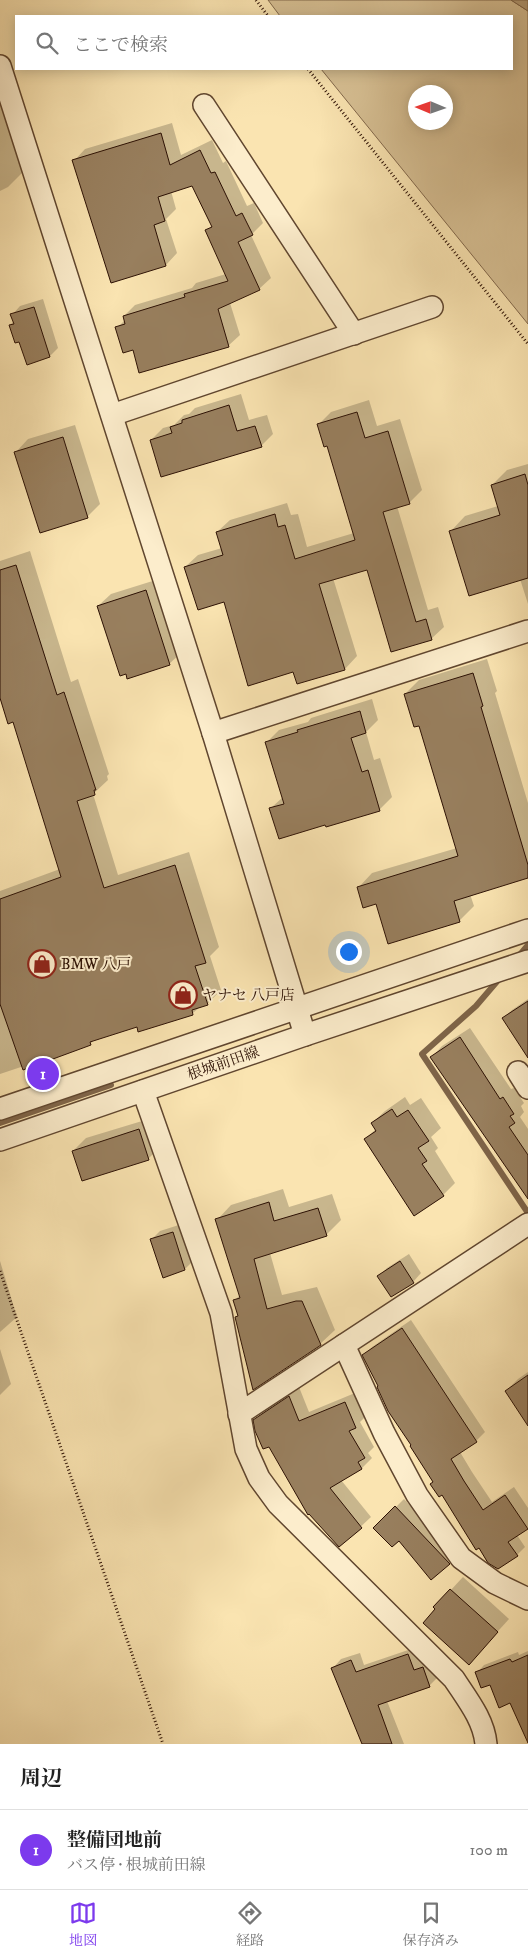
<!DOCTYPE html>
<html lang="ja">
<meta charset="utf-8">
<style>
body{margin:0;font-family:"IM FELL DW Pica","Noto Serif JP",serif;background:#f6f6f6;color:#222}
.compass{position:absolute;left:408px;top:85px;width:45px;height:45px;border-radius:50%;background:#fff;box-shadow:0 2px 12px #0003;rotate:272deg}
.you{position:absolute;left:348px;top:951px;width:18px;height:18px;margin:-12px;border:4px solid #fff;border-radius:50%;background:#1a73e8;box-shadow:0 0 0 8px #1a73e833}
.badge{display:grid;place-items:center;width:32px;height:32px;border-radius:50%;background:#7c3aed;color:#fff;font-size:16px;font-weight:700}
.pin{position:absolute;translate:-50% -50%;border:2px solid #fff;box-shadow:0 1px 5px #0006}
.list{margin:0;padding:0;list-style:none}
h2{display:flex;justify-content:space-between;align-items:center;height:65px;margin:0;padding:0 20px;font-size:21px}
h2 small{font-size:16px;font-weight:400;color:#767676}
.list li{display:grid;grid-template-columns:32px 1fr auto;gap:15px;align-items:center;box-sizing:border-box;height:80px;padding:0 20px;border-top:1px solid #e0e0e0}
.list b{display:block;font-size:19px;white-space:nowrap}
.list p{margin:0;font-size:16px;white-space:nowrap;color:#767676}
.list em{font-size:16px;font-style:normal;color:#767676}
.icon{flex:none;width:28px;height:28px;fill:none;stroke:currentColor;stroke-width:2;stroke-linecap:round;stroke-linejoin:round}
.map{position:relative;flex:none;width:528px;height:1744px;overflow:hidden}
.search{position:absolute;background:#fff;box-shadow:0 2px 12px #0003;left:15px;right:15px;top:15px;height:55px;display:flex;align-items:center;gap:12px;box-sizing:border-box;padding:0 18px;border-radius:0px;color:#767676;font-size:19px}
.sheet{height:145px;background:#fff}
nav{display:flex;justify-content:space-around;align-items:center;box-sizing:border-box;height:70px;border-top:1px solid #e0e0e0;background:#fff;font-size:14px;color:#767676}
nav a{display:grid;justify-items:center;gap:2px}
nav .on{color:#7c3aed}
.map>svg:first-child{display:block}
.green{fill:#d7c094;stroke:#82684c;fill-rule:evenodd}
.water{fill:#b49c76;stroke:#7e6448}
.shadow{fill:#0003}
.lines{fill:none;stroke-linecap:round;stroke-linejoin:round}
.stream{stroke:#7e6448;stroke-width:6}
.building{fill:#987f5e;stroke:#2d1104}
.minor-casing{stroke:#60462f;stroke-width:24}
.path{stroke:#2d1104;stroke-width:3;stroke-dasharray:1 2.5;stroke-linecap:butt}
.minor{stroke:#fcedcc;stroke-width:21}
.labels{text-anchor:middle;stroke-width:4;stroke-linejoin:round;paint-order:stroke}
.poi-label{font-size:15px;fill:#2d1104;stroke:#fcedcc;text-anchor:start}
.street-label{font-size:15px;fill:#2d1104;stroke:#fcedcc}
</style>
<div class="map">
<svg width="528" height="1744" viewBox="0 0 528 1744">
<rect width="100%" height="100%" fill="#fae4b1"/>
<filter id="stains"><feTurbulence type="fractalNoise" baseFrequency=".004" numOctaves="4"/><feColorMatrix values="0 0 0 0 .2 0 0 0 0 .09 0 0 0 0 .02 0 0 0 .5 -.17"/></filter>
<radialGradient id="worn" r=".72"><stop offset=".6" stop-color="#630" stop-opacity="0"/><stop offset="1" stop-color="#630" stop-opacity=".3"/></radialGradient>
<path class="green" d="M268,0h243l17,11v313l-207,-255h191v-53h-232zM416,92h30v30h-30z"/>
<polygon class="water" points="511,0 528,0 528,11"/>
<g class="shadow">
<polygon points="0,94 24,171 8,187 0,191"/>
<polygon points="172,123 181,155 212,140 223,163 226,161 247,206 254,203 263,223 251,235 271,278 259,289 230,303 240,335 228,346 133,348 117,328 125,320 124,316 135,305 192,288 196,283 226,274 207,231 212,225 193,185 171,191 176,209 166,219 177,253 166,265 112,281 74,161 85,149"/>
<polygon points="43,299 58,348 50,356 20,340 10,325 14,321 12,315 20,306"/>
<polygon points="241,394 249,420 267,415 273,434 261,446 151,440 163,428 174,425 184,415 189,414 195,408"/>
<polygon points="369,400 377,426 400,419 422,490 409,503 397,506 428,610 438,607 444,627 431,639 392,651 367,568 333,578 357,656 345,669 298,683 294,671 225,600 185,567 198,555 222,548 217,532 230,520 287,503 291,515 298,514 307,547 354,533 328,444 319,424 331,412"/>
<polygon points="75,425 100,504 87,517 16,452 28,439"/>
<polygon points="528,464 528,604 520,579 451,531 465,516 498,506 492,485 507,470"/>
<polygon points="30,551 71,682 78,679 109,774 107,776 108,780 93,794 118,875 189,852 219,947 210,956 221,990 207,1004 201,1006 193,1013 139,1031 137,1026 96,1038 90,1044 0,1074 0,891 60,869 14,721 4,705 2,705 0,698 0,561"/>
<polygon points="159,579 182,652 169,664 98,606 111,594"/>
<polygon points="487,659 497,691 495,693 528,803 528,877 470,894 474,906 459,921 377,902 358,888 372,873 457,848 420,724 405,694 419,680"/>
<polygon points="372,699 378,720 366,732 374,760 380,758 392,797 379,810 326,823 271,808 283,797 267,742 279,730 308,722 311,718"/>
<polygon points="528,999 528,1045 504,1018 512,1010"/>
<polygon points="470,1028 511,1089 514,1088 524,1103 521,1106 524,1112 520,1117 528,1129 528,1197 432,1057 442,1046"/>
<polygon points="405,1097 410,1105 421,1098 441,1128 431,1137 438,1148 435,1151 455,1183 443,1195 365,1139 376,1129 372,1123 385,1111"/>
<polygon points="152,1118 161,1146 148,1159 73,1151 86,1138"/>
<polygon points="283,1189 289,1207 332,1194 341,1220 326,1235 270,1253 282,1295 317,1287 335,1330 320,1344 239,1315 235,1300 240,1295 217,1220 231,1205"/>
<polygon points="182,1224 193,1261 185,1269 152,1239 160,1231"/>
<polygon points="409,1254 421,1273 413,1282 379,1276 387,1268"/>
<polygon points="0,1261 17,1317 0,1332"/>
<polygon points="411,1320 485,1432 476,1441 460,1452 472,1472 492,1502 514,1487 528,1508 528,1527 517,1535 525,1547 517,1555 434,1481 364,1355 372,1347"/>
<polygon points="0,1349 11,1384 0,1395"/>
<polygon points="528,1372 528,1424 506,1391 518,1379"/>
<polygon points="299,1387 309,1412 355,1393 365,1417 360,1422 374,1447 368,1453 372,1458 362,1468 341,1480 371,1517 340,1546 255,1420 265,1410"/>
<polygon points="404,1499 457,1555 449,1563 375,1528"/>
<polygon points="463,1577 509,1619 481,1650 435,1607"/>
<polygon points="417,1647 438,1677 430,1685 387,1701 404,1744 363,1744 333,1668 341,1659 360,1653 364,1665"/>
<polygon points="528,1651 528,1691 490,1684 477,1673 484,1665 518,1652 519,1655"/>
</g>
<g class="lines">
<g class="stream">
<polyline points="518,957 528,945"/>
<polyline points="500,978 476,1006 422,1054 528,1213"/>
<polyline points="0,1123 111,1085"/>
</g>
</g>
<g class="building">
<polygon points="161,133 170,165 200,150 211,173 215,172 236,216 242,213 253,235 238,242 260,290 218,309 229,347 139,373 133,350 123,353 115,327 125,324 123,316 185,297 184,294 228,281 205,230 212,227 192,186 158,197 165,221 154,225 166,266 111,283 72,160"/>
<polygon points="34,307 50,357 27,365 19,342 15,343 9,325 14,324 10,314"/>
<polygon points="229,405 237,431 255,426 262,447 161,477 150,440 172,433 170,427 182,423 182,420"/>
<polygon points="357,412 365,438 388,431 410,504 383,512 416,622 426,619 432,640 391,652 367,570 319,584 345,670 297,684 293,672 248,686 224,602 198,610 184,567 223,555 216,532 275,514 278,527 285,525 295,559 355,540 327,446 324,447 317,424"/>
<polygon points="63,437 88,518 40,533 14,452"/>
<polygon points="525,474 528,485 528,578 469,596 449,531 500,515 491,485"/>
<polygon points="16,565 57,695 64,692 96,790 94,790 95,795 77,801 104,888 175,865 206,963 195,966 208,1005 192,1010 193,1015 138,1032 137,1027 90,1042 91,1045 23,1070 0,1004 0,899 61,877 13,722 8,724 0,698 0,570"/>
<polygon points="146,590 170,665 127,679 126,674 120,676 97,606"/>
<polygon points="473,673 483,706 481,707 528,865 528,878 454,901 460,922 388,944 376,904 363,908 357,887 458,856 419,726 414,727 404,694"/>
<polygon points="360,711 366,733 351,738 362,772 368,770 380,811 326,827 325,825 279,839 269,808 284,804 265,742 298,732 297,730"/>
<polygon points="528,1001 528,1058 502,1018"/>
<polygon points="460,1037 500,1099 503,1097 514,1114 510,1116 515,1123 509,1127 528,1155 528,1199 430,1057"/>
<polygon points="392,1109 397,1117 408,1110 429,1141 418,1148 427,1161 422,1164 444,1196 414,1216 364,1139 376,1131 371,1123"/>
<polygon points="139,1129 149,1160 82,1181 72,1151"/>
<polygon points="269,1202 274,1221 318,1208 327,1236 254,1259 267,1309 296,1301 302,1301 321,1345 253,1390 235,1317 238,1316 233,1300 240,1298 215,1219"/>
<polygon points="173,1232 185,1270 163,1278 150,1239"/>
<polygon points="400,1261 414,1283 391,1297 377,1276"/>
<polygon points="402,1328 477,1442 451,1459 464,1481 483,1510 505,1495 528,1529 508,1542 518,1556 498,1569 488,1563 479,1548 476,1550 442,1495 439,1497 430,1484 433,1482 410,1446 411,1445 388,1411 377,1387 378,1386 362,1355"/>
<polygon points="528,1375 528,1426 505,1391"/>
<polygon points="289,1396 299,1421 345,1402 356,1428 349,1431 365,1458 358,1462 362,1469 330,1488 362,1528 339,1547 309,1514 308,1515 269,1447 263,1449 255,1431 253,1420"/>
<polygon points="395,1506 450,1564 431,1580 399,1541 392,1547 373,1528"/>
<polygon points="450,1589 498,1632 469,1665 423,1623 435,1609 433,1607"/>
<polygon points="408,1654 414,1670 423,1667 430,1687 378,1705 392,1744 362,1744 331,1668 351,1660 356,1672"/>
<polygon points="528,1655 528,1743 510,1703 499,1708 490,1685 481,1688 475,1672 510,1659 512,1662"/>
</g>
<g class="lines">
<defs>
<g id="minor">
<polyline points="0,66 213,733 305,1035"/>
<polyline points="204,105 354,334"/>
<polyline points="112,415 432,307"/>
<polyline points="213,733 528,631"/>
<polyline points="518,1072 528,1088"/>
<path d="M143,1091l78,222 25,136 13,29 19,26 176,175c13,20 30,41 32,65"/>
<polyline points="0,1109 528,930"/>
<polyline points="0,1140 305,1035 528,961"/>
<polyline points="344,1345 384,1433 417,1495 461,1558 495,1583 528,1599"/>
<polyline points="239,1414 528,1224"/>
</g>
</defs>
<use href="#minor" class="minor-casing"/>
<g class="path">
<polyline points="256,0 268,16"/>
<polyline points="308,69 528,344"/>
<polyline points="0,1271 163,1744"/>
</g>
<use href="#minor" class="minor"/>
</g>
<defs>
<symbol id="shop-ring" viewBox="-11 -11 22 22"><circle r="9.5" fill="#fcedcc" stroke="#8f2418" stroke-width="1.5"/><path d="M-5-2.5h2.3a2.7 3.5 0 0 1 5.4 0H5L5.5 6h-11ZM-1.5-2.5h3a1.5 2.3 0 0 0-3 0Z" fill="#8f2418"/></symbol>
</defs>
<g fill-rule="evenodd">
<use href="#shop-ring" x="26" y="948" width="32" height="32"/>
<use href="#shop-ring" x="167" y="979" width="32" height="32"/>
</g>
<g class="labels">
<g class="poi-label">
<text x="61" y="969">BMW 八戸</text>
<text x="202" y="1000">ヤナセ 八戸店</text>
</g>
<g class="street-label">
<text transform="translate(223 1063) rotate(-19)" y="5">根城前田線</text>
</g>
</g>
<rect width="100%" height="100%" filter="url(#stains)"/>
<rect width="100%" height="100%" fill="url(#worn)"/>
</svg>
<svg class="compass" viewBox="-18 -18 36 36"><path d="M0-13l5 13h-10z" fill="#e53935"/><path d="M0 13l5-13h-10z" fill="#767676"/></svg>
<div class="you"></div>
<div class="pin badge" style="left:43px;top:1074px">1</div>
<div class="search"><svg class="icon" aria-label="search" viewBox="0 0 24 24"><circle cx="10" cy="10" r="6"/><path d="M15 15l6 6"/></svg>ここで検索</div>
</div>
<section class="sheet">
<h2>周辺<small></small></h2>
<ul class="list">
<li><span class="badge">1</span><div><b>整備団地前</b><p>バス停 · 根城前田線</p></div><em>100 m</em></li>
</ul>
</section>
<nav>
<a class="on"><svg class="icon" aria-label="map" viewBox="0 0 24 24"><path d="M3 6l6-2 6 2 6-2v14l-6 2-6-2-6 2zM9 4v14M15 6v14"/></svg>地図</a>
<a><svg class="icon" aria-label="directions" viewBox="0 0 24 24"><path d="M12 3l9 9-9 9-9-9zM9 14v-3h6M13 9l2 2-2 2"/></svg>経路</a>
<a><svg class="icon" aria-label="saved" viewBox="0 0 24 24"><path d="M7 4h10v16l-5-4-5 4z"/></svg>保存済み</a>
</nav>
